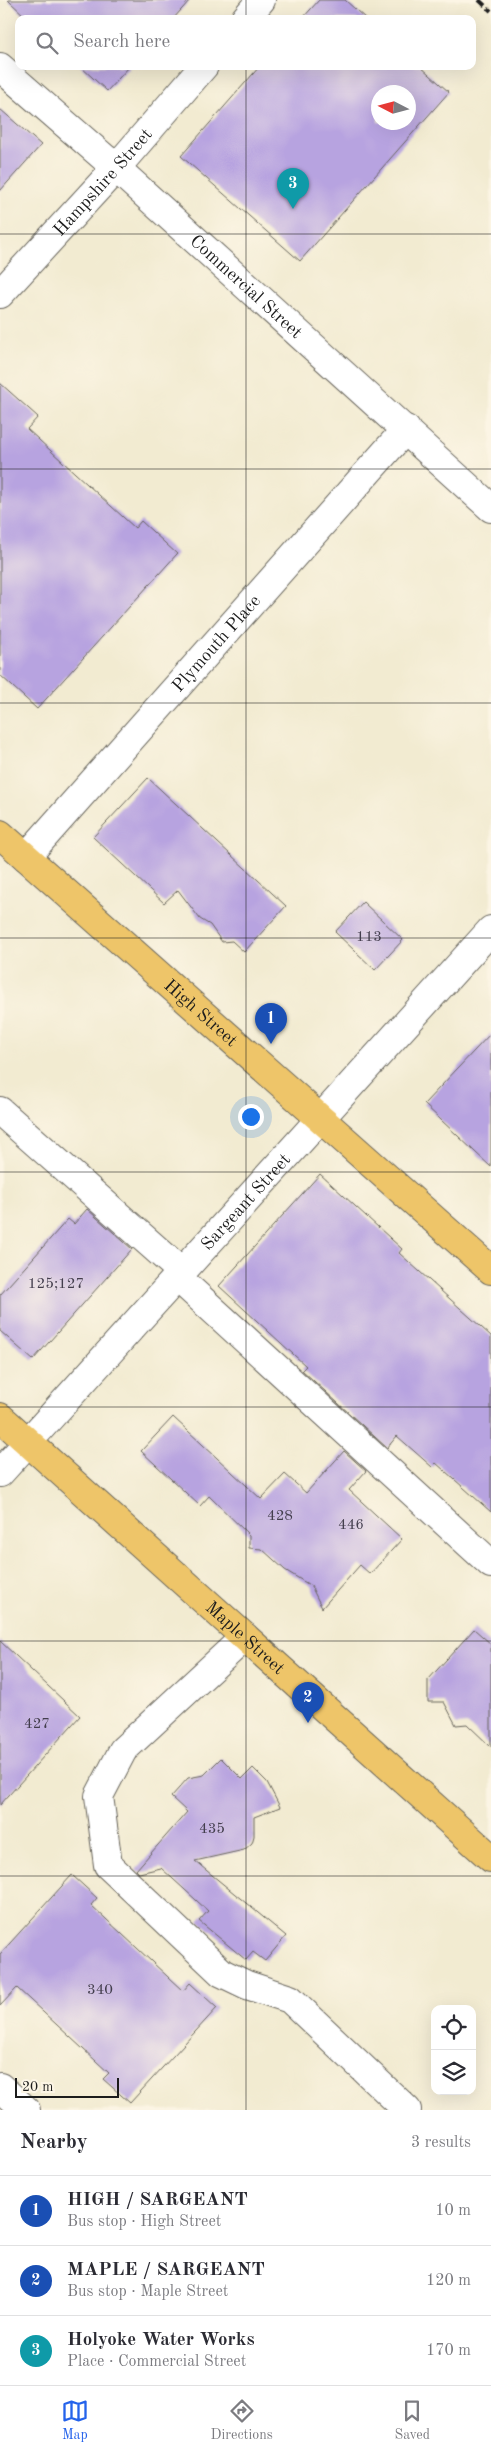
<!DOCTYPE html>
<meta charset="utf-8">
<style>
body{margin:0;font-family:"Old Standard TT",serif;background:#f7f7f7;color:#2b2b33}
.controls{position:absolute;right:15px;bottom:15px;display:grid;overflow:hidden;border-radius:10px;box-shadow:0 5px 20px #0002}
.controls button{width:45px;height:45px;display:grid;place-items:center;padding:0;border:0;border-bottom:1px solid #e1e1e2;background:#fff;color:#2b2b33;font:25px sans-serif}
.compass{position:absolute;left:371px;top:85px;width:45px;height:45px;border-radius:50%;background:#fff;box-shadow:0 5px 20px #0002;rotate:276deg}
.scale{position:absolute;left:15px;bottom:12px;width:104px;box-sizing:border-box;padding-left:5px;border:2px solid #1c1c1c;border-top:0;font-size:14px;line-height:18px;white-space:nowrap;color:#1c1c1c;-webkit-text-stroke:4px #fcf5e5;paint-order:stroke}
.you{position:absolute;left:250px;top:1116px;width:18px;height:18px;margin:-12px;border:4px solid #fff;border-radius:50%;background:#1a73e8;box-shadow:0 0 0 8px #1a73e833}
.badge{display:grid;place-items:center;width:32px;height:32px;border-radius:50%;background:#2563eb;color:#fff;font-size:16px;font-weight:700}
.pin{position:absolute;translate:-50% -41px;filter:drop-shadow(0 1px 2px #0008)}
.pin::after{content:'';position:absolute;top:26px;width:18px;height:15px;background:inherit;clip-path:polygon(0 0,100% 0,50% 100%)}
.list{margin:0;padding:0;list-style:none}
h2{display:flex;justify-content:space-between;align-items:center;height:65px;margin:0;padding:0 20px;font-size:21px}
h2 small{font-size:16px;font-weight:400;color:#7c7c81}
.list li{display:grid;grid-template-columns:32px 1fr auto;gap:15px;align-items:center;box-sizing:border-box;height:70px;padding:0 20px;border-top:1px solid #e1e1e2}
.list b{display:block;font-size:19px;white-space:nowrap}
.list p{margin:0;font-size:16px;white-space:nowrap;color:#7c7c81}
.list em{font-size:16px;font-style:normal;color:#7c7c81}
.icon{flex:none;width:28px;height:28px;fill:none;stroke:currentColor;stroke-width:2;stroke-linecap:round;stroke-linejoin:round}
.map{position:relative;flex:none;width:491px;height:2110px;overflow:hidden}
.search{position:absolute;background:#fff;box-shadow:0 5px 20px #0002;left:15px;right:15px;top:15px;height:55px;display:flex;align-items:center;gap:12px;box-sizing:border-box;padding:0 18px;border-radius:10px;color:#7c7c81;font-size:19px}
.sheet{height:275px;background:#fff}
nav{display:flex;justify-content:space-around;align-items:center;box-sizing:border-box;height:70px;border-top:1px solid #e1e1e2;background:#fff;font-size:14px;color:#7c7c81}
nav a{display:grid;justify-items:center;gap:2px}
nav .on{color:#2563eb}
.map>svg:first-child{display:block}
.building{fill:#b7a3e0;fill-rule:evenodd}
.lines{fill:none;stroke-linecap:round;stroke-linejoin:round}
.minor-casing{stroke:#67645b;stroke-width:30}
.major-casing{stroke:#67645b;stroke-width:30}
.minor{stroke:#fff;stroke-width:28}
.major{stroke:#eec569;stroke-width:28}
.rail{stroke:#1c1c1c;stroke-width:4;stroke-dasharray:8 4;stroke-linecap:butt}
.grid{fill:none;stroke:#1c1c1c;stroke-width:1;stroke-opacity:0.55}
.labels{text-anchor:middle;stroke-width:5;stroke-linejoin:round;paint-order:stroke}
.number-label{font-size:15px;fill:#433e4d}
.street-label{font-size:18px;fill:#1c1c1c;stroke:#fcf5e5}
</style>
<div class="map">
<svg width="491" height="2110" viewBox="0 0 491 2110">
<rect width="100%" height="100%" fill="#fcf5e5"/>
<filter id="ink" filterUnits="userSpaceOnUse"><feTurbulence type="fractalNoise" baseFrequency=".02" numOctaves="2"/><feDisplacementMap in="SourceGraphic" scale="10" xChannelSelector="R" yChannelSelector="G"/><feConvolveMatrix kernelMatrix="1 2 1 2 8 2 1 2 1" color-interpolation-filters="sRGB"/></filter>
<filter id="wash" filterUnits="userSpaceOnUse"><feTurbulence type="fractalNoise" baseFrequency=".0096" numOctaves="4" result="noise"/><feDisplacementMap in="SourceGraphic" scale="20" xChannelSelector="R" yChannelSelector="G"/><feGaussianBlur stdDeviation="1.12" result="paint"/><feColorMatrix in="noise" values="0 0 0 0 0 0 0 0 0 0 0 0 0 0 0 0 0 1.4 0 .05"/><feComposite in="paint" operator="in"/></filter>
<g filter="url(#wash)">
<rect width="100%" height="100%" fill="#f2ebd1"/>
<g id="blocks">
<g class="building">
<polygon points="8,0 190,0 173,19 28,19"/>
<polygon points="319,0 345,0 366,19 302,19"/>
<polygon points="80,66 130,66 107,91"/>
<path d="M260,66h160l29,26 -149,169 -119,-105zM378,92h30v30h-30z"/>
<polygon points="0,109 41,145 0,191"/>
<polygon points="0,383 38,417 27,429 135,528 141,521 177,554 37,709 0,675"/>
<polygon points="148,778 286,906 244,952 232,941 222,942 210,925 200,919 178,890 164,903 93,837"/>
<polygon points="363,902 403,940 375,970 335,932"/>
<polygon points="491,1033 491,1167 424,1104"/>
<polygon points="320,1174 402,1249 399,1253 491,1336 491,1512 436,1463 432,1467 397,1436 387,1448 302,1370 306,1366 219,1286"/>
<polygon points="87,1209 132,1249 33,1360 0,1331 0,1295 68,1219 74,1224"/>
<polygon points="173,1417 261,1499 285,1474 306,1493 344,1451 366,1471 349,1490 402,1539 370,1574 360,1565 322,1608 311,1586 285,1570 262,1549 249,1548 249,1535 209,1496 200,1506 141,1451"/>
<polygon points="474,1629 491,1644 491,1747 467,1724 456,1725 444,1702 428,1702 428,1680"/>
<polygon points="0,1641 80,1716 0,1805"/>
<polygon points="221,1758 242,1779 253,1768 267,1782 280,1807 254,1817 254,1836 252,1843 244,1850 195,1861 286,1936 265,1961 253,1952 246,1960 199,1921 208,1911 161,1868 139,1873 136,1870 187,1812 171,1797 188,1778 204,1775"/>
<polygon points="72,1875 97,1898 91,1905 183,1991 190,1983 217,2008 130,2103 103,2079 109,2073 17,1988 0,2006 0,1954"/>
</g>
</g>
</g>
<g filter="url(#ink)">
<use href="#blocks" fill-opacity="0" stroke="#67645b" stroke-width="1"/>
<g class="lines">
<defs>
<g id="minor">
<polyline points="245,19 261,0"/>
<path id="s1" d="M0,67l116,101 375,340"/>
<path id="s2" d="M0,294l116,-126 88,-102"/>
<path id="s3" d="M26,857l380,-428"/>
<polyline points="0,1111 182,1272"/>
<polyline points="177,1277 491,1564"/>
<path id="s4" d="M0,1473l491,-543"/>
<polyline points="245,1637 123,1750 99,1796 108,1865 222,1973 247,1985 290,1999 407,2110"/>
<polyline points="0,2087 26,2110"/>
</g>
<g id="major">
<path id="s5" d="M0,834l491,436"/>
<path id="s6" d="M0,1417l491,441"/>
</g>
</defs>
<use href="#minor" class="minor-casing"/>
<use href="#major" class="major-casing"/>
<use href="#minor" class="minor"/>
<use href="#major" class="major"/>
<polyline class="rail" points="479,0 491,11"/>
</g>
</g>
<path class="grid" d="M246,0v19M246,66v2044M0,234h491M0,469h491M0,703h491M0,938h491M0,1172h491M0,1407h491M0,1641h491M0,1876h491"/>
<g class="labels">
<g class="number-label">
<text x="369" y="941">113</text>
<text x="56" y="1288">125;127</text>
<text x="280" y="1520">428</text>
<text x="351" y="1529">446</text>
<text x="37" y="1728">427</text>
<text x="212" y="1833">435</text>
<text x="100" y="1994">340</text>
</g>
<g class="street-label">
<text dy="6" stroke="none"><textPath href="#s2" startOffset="152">Hampshire Street</textPath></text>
<text dy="6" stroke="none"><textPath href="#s1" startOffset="330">Commercial Street</textPath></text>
<text dy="6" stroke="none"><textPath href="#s3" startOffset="286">Plymouth Place</textPath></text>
<text dy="6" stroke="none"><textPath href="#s5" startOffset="269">High Street</textPath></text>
<text dy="6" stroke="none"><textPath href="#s4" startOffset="366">Sargeant Street</textPath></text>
<text dy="6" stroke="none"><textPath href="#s6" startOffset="330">Maple Street</textPath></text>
</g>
</g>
</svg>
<div class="controls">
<button><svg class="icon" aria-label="locate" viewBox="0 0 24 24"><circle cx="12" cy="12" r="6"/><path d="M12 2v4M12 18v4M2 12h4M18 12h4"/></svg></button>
<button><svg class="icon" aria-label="layers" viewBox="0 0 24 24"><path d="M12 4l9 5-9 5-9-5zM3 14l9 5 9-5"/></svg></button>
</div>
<svg class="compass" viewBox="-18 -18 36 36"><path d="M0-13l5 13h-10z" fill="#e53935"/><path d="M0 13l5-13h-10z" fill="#7c7c81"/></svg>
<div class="scale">20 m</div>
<div class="you"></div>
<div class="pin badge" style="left:271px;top:1044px;background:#1a4fb4">1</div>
<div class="pin badge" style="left:308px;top:1723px;background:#1a4fb4">2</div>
<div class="pin badge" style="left:293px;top:209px;background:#0f9aa8">3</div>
<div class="search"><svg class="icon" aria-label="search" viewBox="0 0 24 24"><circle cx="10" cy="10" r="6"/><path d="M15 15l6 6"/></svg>Search here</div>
</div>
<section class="sheet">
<h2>Nearby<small>3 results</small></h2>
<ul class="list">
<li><span class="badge" style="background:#1a4fb4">1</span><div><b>HIGH / SARGEANT</b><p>Bus stop · High Street</p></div><em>10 m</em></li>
<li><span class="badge" style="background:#1a4fb4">2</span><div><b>MAPLE / SARGEANT</b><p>Bus stop · Maple Street</p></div><em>120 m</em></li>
<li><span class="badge" style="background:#0f9aa8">3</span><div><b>Holyoke Water Works</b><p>Place · Commercial Street</p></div><em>170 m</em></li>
</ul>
</section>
<nav>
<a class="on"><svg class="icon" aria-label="map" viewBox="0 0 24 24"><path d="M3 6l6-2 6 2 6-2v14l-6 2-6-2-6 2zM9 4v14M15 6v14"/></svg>Map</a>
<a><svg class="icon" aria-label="directions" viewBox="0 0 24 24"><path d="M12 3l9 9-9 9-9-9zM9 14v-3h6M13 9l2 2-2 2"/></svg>Directions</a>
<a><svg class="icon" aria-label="saved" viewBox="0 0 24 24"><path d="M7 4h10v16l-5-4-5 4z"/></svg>Saved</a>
</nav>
